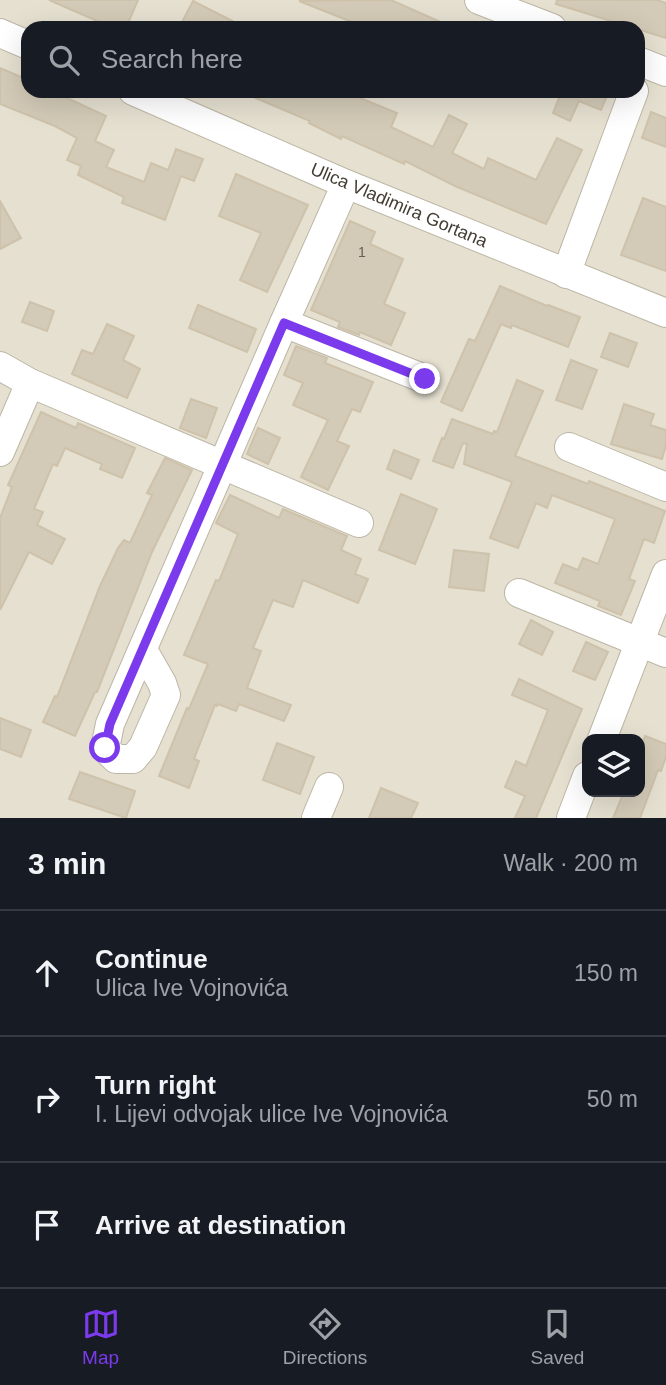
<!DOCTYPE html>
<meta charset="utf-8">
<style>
body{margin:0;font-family:Helvetica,sans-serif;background:#242831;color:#f1f3f6}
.controls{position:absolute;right:21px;bottom:21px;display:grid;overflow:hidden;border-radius:14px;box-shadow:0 7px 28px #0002}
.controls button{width:63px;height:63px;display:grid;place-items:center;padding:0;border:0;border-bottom:2px solid #363941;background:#171b24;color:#f1f3f6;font:35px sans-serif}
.stop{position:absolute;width:21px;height:21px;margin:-16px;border:5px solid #7c3aed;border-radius:50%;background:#fff}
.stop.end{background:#7c3aed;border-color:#fff;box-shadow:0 2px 7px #0008}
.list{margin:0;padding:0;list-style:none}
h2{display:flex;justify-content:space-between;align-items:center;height:91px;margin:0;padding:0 28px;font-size:30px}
h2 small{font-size:23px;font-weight:400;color:#9ea1a6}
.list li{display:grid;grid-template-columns:46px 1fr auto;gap:21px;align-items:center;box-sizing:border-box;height:126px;padding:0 28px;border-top:2px solid #363941}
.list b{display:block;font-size:26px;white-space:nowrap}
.list p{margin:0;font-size:23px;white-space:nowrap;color:#9ea1a6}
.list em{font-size:23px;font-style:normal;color:#9ea1a6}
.icon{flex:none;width:38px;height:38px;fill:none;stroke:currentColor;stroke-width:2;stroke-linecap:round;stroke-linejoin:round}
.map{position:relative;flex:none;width:666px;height:818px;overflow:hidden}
.search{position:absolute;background:#171b24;box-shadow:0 7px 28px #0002;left:21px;right:21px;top:21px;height:77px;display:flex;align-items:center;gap:18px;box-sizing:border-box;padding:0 24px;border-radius:21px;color:#9ea1a6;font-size:26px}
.sheet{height:469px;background:#171b24}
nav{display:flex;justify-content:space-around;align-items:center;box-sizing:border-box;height:98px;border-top:2px solid #363941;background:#171b24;font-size:19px;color:#9ea1a6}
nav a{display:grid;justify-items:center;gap:4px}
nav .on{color:#7c3aed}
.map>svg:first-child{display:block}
.residential{fill:#e5e0d0;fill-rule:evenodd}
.building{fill:#d3cab7;stroke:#cec2ab;stroke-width:2}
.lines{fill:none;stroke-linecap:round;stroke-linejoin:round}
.minor-casing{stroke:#bdb6a5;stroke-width:30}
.minor{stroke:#fff;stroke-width:28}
.route{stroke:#7c3aed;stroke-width:9}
.labels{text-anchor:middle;stroke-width:6;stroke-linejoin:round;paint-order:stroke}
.number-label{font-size:14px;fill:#676054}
.street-label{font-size:18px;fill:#433d33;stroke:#fff}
</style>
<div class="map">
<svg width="666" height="818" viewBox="0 0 666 818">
<rect width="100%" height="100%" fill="#f1ede2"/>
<path class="residential" d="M0,0h666v818h-666zM28,28h610v63h-610zM587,739h53v53h-53z"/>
<g class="building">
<polygon points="49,0 138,0 126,28 99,28 102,23"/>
<polygon points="391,0 454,28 367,28 299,1"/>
<polygon points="557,0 657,0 666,3 666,38 556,4"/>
<polygon points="193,1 246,28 179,28"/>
<polygon points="0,68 28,80 28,91 52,91 106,116 95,141 114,150 106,167 144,182 151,163 168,170 176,149 203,159 194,181 181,176 165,220 122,203 124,197 78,175 81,166 67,160 77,138 55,126 0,104"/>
<polygon points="239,91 364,91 360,98 397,113 391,127 433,147 449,115 467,124 452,153 484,169 488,158 536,180 557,138 582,150 546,224 455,186 405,161 404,164 342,136 341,139 309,123 310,121"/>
<polygon points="557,91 609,91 601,110 579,101 570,121 553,113 561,93"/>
<polygon points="651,112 666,118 666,147 642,138"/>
<polygon points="236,174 308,205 267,292 240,280 261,233 219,216"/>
<polygon points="643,198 666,207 666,271 621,255"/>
<polygon points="0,201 21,238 0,249"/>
<polygon points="350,221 375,232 370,244 403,259 384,304 405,313 391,345 360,332 359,335 338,327 340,322 311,310"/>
<polygon points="500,286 547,306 548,305 580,317 568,347 512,325 511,328 501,324 462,411 441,402 469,339 475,341"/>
<polygon points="30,302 54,311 47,331 22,322"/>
<polygon points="198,305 256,329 247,352 189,328"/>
<polygon points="107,324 134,336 123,360 140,369 127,398 72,374 82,350 93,354"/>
<polygon points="610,333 637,343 628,367 601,357"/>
<polygon points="296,346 327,358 325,363 373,382 360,412 352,409 337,441 349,446 328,490 301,477 328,420 293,405 303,383 284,375"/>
<polygon points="571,360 597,370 582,409 556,400"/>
<polygon points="517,380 543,391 515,456 588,484 589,481 665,511 654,543 644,539 629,579 635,581 621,615 598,606 600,601 555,583 563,564 578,570 583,558 598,564 615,519 552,495 547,508 536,503 518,548 490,538 512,482 464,464 467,444 463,443 453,468 433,461 442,438 444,439 452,419 493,434 494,431 497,432"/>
<polygon points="191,399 217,408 206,438 180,428"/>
<polygon points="624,404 654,414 650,425 666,430 666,445 662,459 611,444"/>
<polygon points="41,412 76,428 78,423 135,448 122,478 100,469 102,464 65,448 57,466 53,464 34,509 43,512 37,525 65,539 52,564 29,552 0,610 0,518 12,487 8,485"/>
<polygon points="258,428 280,438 268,464 247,454"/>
<polygon points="394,450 419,460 411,479 387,469"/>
<polygon points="165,458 192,470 152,552 97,692 95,692 75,736 43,722 55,696 57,697 100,586 118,548 124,540 130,543 152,495 147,493"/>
<polygon points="401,494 437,509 415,564 379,550"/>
<polygon points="230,495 279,518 283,509 347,536 341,550 361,559 355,574 368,579 358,603 303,580 293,607 273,600 253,648 261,651 247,688 291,705 284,721 239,704 236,711 218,704 217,706 215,705 194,759 199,761 189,788 159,776 187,708 189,709 208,664 184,655 216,580 219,581 238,534 216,523"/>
<polygon points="454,550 489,554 484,591 449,587"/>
<polygon points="531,620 553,632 542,655 519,644"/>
<polygon points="586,642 608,652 595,680 573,671"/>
<polygon points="519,679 582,709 536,818 515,818 525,796 505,787 516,761 526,766 548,710 512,695"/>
<polygon points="0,718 31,730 21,757 0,749"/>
<polygon points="645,736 666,744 666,757 661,771 658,770 640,818 613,818 624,792 640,792 640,749"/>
<polygon points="277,743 314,757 300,794 263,780"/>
<polygon points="80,772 135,791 126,818 69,799"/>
<polygon points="381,788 418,803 411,818 369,818"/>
</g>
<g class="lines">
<defs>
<g id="minor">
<polyline points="479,0 552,28"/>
<polyline points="0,33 28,45"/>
<polyline points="638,61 666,72"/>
<polyline points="133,91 346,184 666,313"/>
<polyline points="566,274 634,91"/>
<polyline points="284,323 425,379"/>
<polyline points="0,366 30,383 359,523"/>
<polyline points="569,447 666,487"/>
<polyline points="0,452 30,383"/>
<polyline points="519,593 666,653"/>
<polyline points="143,650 162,683 166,695 143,747 133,759 116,759 105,748 110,724 284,323 346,184"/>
<polyline points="602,739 666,574"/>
<polyline points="316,818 329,787"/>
<polyline points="571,818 587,776"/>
</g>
</defs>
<use href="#minor" class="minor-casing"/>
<use href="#minor" class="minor"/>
</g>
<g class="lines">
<polyline class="route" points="105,748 110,724 284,323 425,379"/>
</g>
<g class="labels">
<g class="number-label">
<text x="362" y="257">1</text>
</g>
<g class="street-label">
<text transform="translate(399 205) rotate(23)" y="6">Ulica Vladimira Gortana</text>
</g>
</g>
</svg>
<div class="controls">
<button><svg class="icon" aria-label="layers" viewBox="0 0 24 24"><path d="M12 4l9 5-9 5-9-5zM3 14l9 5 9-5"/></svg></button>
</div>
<div class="stop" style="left:105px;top:748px"></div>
<div class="stop end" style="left:425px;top:379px"></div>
<div class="search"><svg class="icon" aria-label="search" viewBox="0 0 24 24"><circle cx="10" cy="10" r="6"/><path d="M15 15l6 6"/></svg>Search here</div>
</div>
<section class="sheet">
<h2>3 min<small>Walk · 200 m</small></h2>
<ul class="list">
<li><svg class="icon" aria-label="ahead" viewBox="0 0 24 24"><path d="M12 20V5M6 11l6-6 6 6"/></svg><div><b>Continue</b><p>Ulica Ive Vojnovića</p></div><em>150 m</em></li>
<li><svg class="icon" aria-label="right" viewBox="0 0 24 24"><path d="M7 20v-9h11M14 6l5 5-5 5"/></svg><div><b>Turn right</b><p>I. Lijevi odvojak ulice Ive Vojnovića</p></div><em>50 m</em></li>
<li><svg class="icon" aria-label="arrive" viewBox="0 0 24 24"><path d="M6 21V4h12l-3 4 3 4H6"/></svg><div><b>Arrive at destination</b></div></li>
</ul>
</section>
<nav>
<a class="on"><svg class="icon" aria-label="map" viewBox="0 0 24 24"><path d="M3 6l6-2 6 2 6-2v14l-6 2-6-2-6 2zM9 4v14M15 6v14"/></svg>Map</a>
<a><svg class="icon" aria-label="directions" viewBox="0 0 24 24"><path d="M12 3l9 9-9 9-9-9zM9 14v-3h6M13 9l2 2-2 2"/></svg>Directions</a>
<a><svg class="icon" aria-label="saved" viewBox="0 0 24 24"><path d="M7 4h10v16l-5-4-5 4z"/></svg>Saved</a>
</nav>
